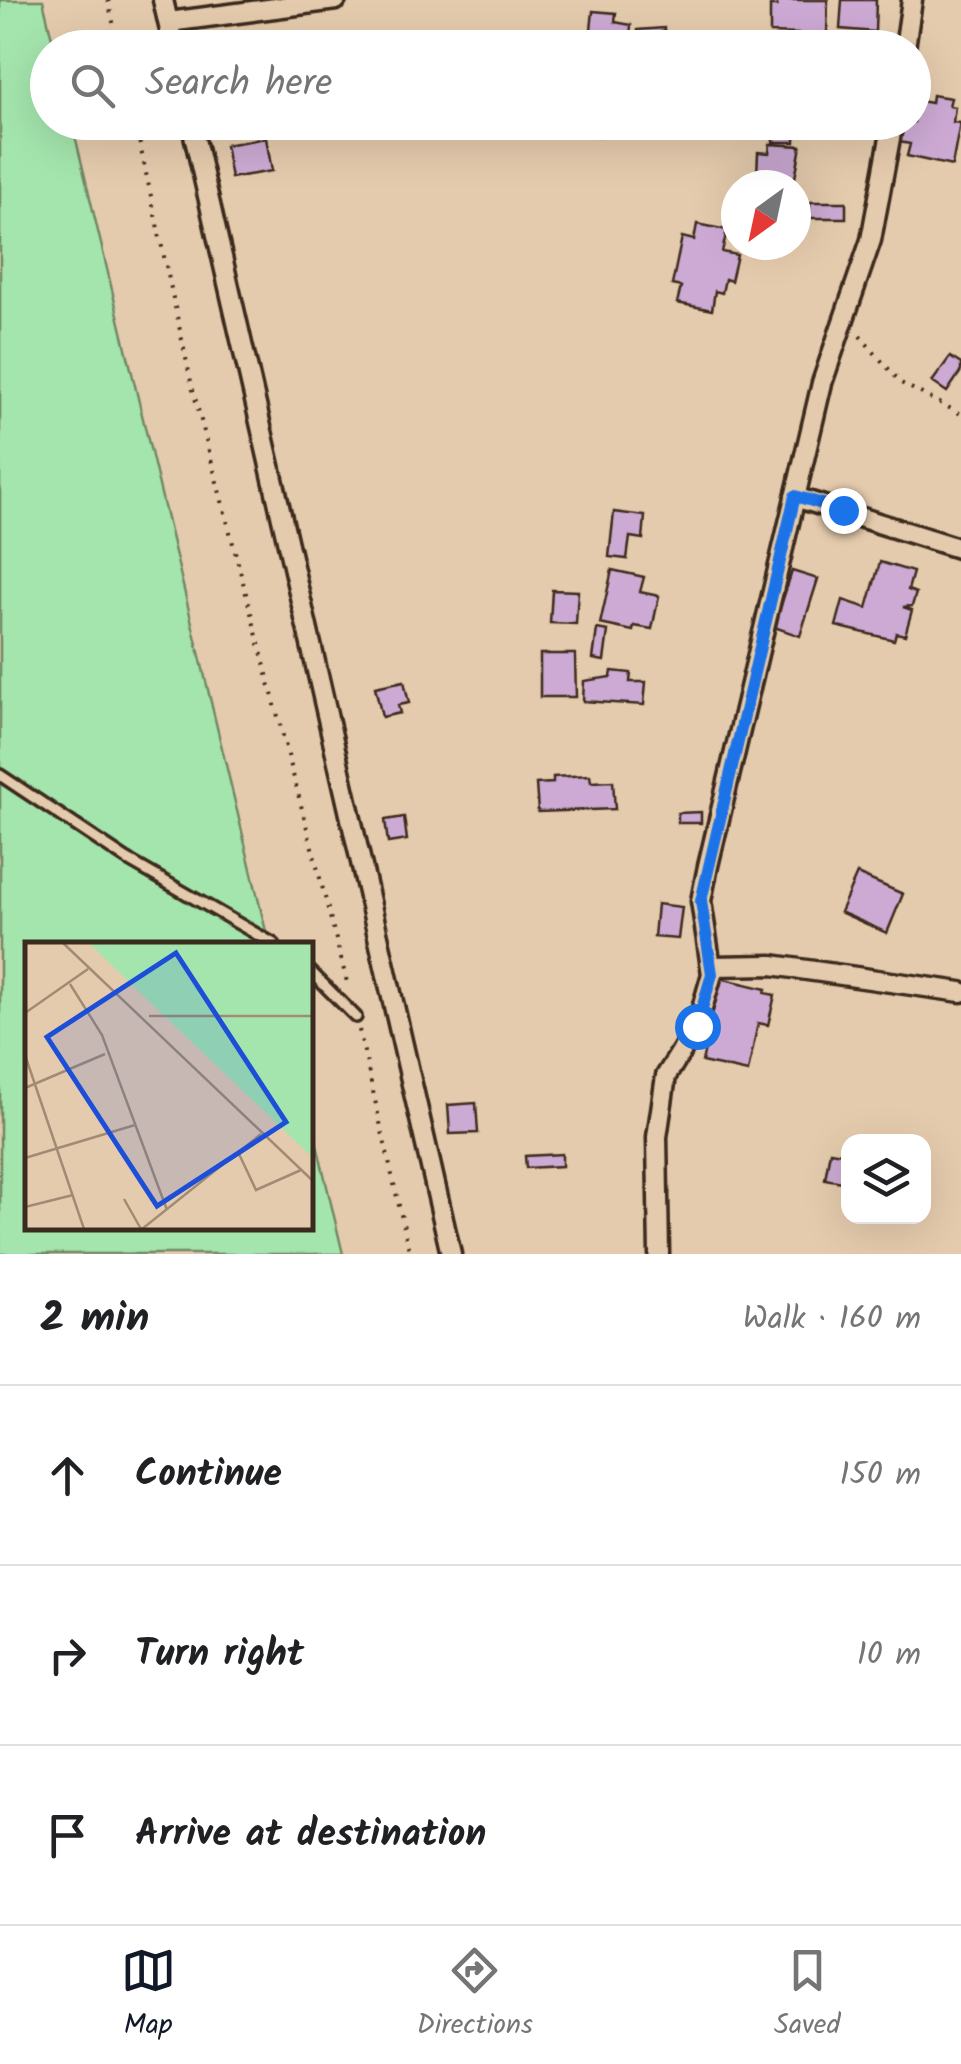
<!DOCTYPE html>
<meta charset="utf-8">
<style>
body{margin:0;font-family:Kalam,sans-serif;background:#f6f6f6;color:#202124}
.controls{position:absolute;right:30px;bottom:30px;display:grid;overflow:hidden;border-radius:20px;box-shadow:0 10px 40px #0002}
.controls button{width:90px;height:90px;display:grid;place-items:center;padding:0;border:0;border-bottom:2px solid #e0e0e0;background:#fff;color:#202124;font:50px sans-serif}
.compass{position:absolute;left:721px;top:170px;width:90px;height:90px;border-radius:50%;background:#fff;box-shadow:0 10px 40px #0002;rotate:213deg}
.stop{position:absolute;width:30px;height:30px;margin:-22px;border:8px solid #1a73e8;border-radius:50%;background:#fff}
.stop.end{background:#1a73e8;border-color:#fff;box-shadow:0 2px 10px #0008}
.list{margin:0;padding:0;list-style:none}
h2{display:flex;justify-content:space-between;align-items:center;height:130px;margin:0;padding:0 40px;font-size:42px}
h2 small{font-size:32px;font-weight:400;color:#757577}
.list li{display:grid;grid-template-columns:65px 1fr auto;gap:30px;align-items:center;box-sizing:border-box;height:180px;padding:0 40px;border-top:2px solid #e0e0e0}
.list b{display:block;font-size:38px;white-space:nowrap}
.list em{font-size:32px;font-style:normal;color:#757577}
.icon{flex:none;width:55px;height:55px;fill:none;stroke:currentColor;stroke-width:2;stroke-linecap:round;stroke-linejoin:round}
.map{position:relative;flex:none;width:961px;height:1254px;overflow:hidden}
.search{position:absolute;background:#fff;box-shadow:0 10px 40px #0002;left:30px;right:30px;top:30px;height:110px;display:flex;align-items:center;gap:25px;box-sizing:border-box;padding:0 35px;border-radius:55px;color:#757577;font-size:38px}
.sheet{height:670px;background:#fff}
nav{display:flex;justify-content:space-around;align-items:center;box-sizing:border-box;height:140px;border-top:2px solid #e0e0e0;background:#fff;font-size:28px;color:#757577}
nav a{display:grid;justify-items:center;gap:5px}
nav .on{color:#111827}
.map>svg:first-child{display:block}
.green{fill:#a4e5ad;stroke:#708866;stroke-width:2.5}
.building{fill:#cdaad4;stroke:#3b2a1e;stroke-width:2.5}
.lines{fill:none;stroke-linecap:round;stroke-linejoin:round}
.lane-casing{stroke:#3b2a1e;stroke-width:16}
.street-casing{stroke:#3b2a1e;stroke-width:25}
.path{stroke:#3b2a1e;stroke-width:4;stroke-dasharray:2.5 8;stroke-linecap:butt}
.lane{stroke:#e5cbad;stroke-width:9}
.street{stroke:#e5cbad;stroke-width:18}
.route{stroke:#1a73e8;stroke-width:12}
.inset-road{fill:none;stroke:#a18b74;stroke-width:2.5}
.view{fill:#1d4ed8;fill-opacity:0.15;stroke:#1d4ed8;stroke-width:5}
.inset-edge{fill:none;stroke:#3b2a1e;stroke-width:5}
</style>
<div class="map">
<svg width="961" height="1254" viewBox="0 0 961 1254">
<rect width="100%" height="100%" fill="#e5cbad"/>
<filter id="ink" filterUnits="userSpaceOnUse"><feTurbulence type="fractalNoise" baseFrequency=".01" numOctaves="2"/><feDisplacementMap in="SourceGraphic" scale="20" xChannelSelector="R" yChannelSelector="G"/><feConvolveMatrix kernelMatrix="1 2 1 2 8 2 1 2 1" color-interpolation-filters="sRGB"/></filter>
<g filter="url(#ink)">
<polygon class="green" points="0,0 43,0 54,47 48,48 48,122 72,123 269,944 28,944 28,1226 310,1226 310,1115 343,1254 0,1254"/>
<g class="building">
<polygon points="777,0 828,0 827,35 770,33 770,6 777,6"/>
<polygon points="842,0 876,0 875,32 840,29"/>
<polygon points="593,11 616,13 615,22 631,25 629,48 589,48"/>
<polygon points="664,28 666,46 640,48 638,30"/>
<polygon points="932,95 951,98 949,106 955,107 953,122 960,123 952,166 907,156 910,144 899,142 902,122 914,122 914,100 931,103"/>
<polygon points="595,122 642,122 642,135 595,136"/>
<rect x="773" y="123" width="22" height="19"/>
<polygon points="266,138 272,171 231,178 225,145"/>
<polygon points="770,144 801,146 795,178 757,175 758,152 769,153"/>
<rect x="810" y="202" width="36" height="16"/>
<polygon points="697,224 727,230 722,252 737,255 731,281 725,279 722,293 715,291 712,310 677,303 681,287 672,285 682,237 694,240"/>
<polygon points="950,357 961,364 961,371 947,392 932,382"/>
<polygon points="614,512 645,516 643,539 630,537 627,559 609,557"/>
<polygon points="880,562 913,572 908,590 916,593 912,606 903,607 912,610 905,635 896,633 894,640 836,626 843,600 867,608"/>
<polygon points="612,570 644,577 640,592 659,596 652,629 634,626 633,631 600,624"/>
<polygon points="792,571 818,579 800,636 774,627"/>
<polygon points="552,590 578,591 576,624 550,623"/>
<polygon points="597,629 608,631 604,661 593,659"/>
<polygon points="540,654 575,654 576,697 540,697"/>
<polygon points="612,671 631,673 630,682 646,682 644,705 583,701 584,681 611,677"/>
<polygon points="404,681 409,703 398,705 400,713 382,717 375,687"/>
<polygon points="590,775 591,782 613,781 615,809 538,812 536,784 553,783 553,777"/>
<polygon points="701,812 701,823 678,823 678,813"/>
<polygon points="404,817 407,840 388,843 385,820"/>
<polygon points="857,874 903,894 887,933 840,912"/>
<polygon points="657,904 682,907 678,939 654,937"/>
<polygon points="720,978 766,989 765,993 775,995 768,1025 758,1023 748,1072 702,1062"/>
<polygon points="476,1103 478,1133 450,1134 448,1105"/>
<polygon points="830,1151 848,1154 848,1183 825,1179"/>
<polygon points="562,1154 562,1166 526,1168 525,1156"/>
</g>
<g class="lines">
<defs>
<g id="lane">
<polyline points="0,775 126,859 274,944"/>
<polyline points="310,971 356,1017"/>
</g>
<g id="street">
<polyline points="163,0 174,48"/>
<polyline points="169,22 336,0"/>
<polyline points="905,48 912,0"/>
<polyline points="191,122 451,1254"/>
<polyline points="795,497 961,549"/>
<polyline points="713,966 772,965 961,992"/>
<polyline points="659,1254 657,1137 666,1076 697,1026 712,974 701,901 708,866 822,383 871,240 893,122"/>
</g>
</defs>
<use href="#lane" class="lane-casing"/>
<use href="#street" class="street-casing"/>
<g class="path">
<polyline points="108,0 119,48"/>
<polyline points="135,122 192,386 347,982"/>
<polyline points="860,336 901,383 961,414"/>
<polyline points="359,1030 410,1254"/>
</g>
<use href="#lane" class="lane"/>
<use href="#street" class="street"/>
</g>
</g>
<g class="lines" filter="url(#ink)">
<polyline class="route" points="697,1026 712,974 701,901 795,496 843,510"/>
</g>
<g transform="translate(25 942)">
<rect width="288" height="288" fill="#e5cbad"/>
<path d="M64,1h223v214l-180,-172z" fill="#a4e5ad"/>
<path class="inset-road" d="M38,1l250,238M45,42l32,51 65,175M0,71l63,-44M124,74h164M0,113l59,174M0,146l80,-34M214,212l17,36 45,-20M0,216l110,-33M99,257l17,30M0,265l48,-12M117,287l119,-95"/>
<path class="view" d="M151,11l110,169 -129,84 -110,-169z"/>
<rect width="288" height="288" class="inset-edge"/>
</g>
</svg>
<div class="controls">
<button><svg class="icon" aria-label="layers" viewBox="0 0 24 24"><path d="M12 4l9 5-9 5-9-5zM3 14l9 5 9-5"/></svg></button>
</div>
<svg class="compass" viewBox="-18 -18 36 36"><path d="M0-13l5 13h-10z" fill="#e53935"/><path d="M0 13l5-13h-10z" fill="#757577"/></svg>
<div class="stop" style="left:697px;top:1026px"></div>
<div class="stop end" style="left:843px;top:510px"></div>
<div class="search"><svg class="icon" aria-label="search" viewBox="0 0 24 24"><circle cx="10" cy="10" r="6"/><path d="M15 15l6 6"/></svg>Search here</div>
</div>
<section class="sheet">
<h2>2 min<small>Walk · 160 m</small></h2>
<ul class="list">
<li><svg class="icon" aria-label="ahead" viewBox="0 0 24 24"><path d="M12 20V5M6 11l6-6 6 6"/></svg><div><b>Continue</b></div><em>150 m</em></li>
<li><svg class="icon" aria-label="right" viewBox="0 0 24 24"><path d="M7 20v-9h11M14 6l5 5-5 5"/></svg><div><b>Turn right</b></div><em>10 m</em></li>
<li><svg class="icon" aria-label="arrive" viewBox="0 0 24 24"><path d="M6 21V4h12l-3 4 3 4H6"/></svg><div><b>Arrive at destination</b></div></li>
</ul>
</section>
<nav>
<a class="on"><svg class="icon" aria-label="map" viewBox="0 0 24 24"><path d="M3 6l6-2 6 2 6-2v14l-6 2-6-2-6 2zM9 4v14M15 6v14"/></svg>Map</a>
<a><svg class="icon" aria-label="directions" viewBox="0 0 24 24"><path d="M12 3l9 9-9 9-9-9zM9 14v-3h6M13 9l2 2-2 2"/></svg>Directions</a>
<a><svg class="icon" aria-label="saved" viewBox="0 0 24 24"><path d="M7 4h10v16l-5-4-5 4z"/></svg>Saved</a>
</nav>
